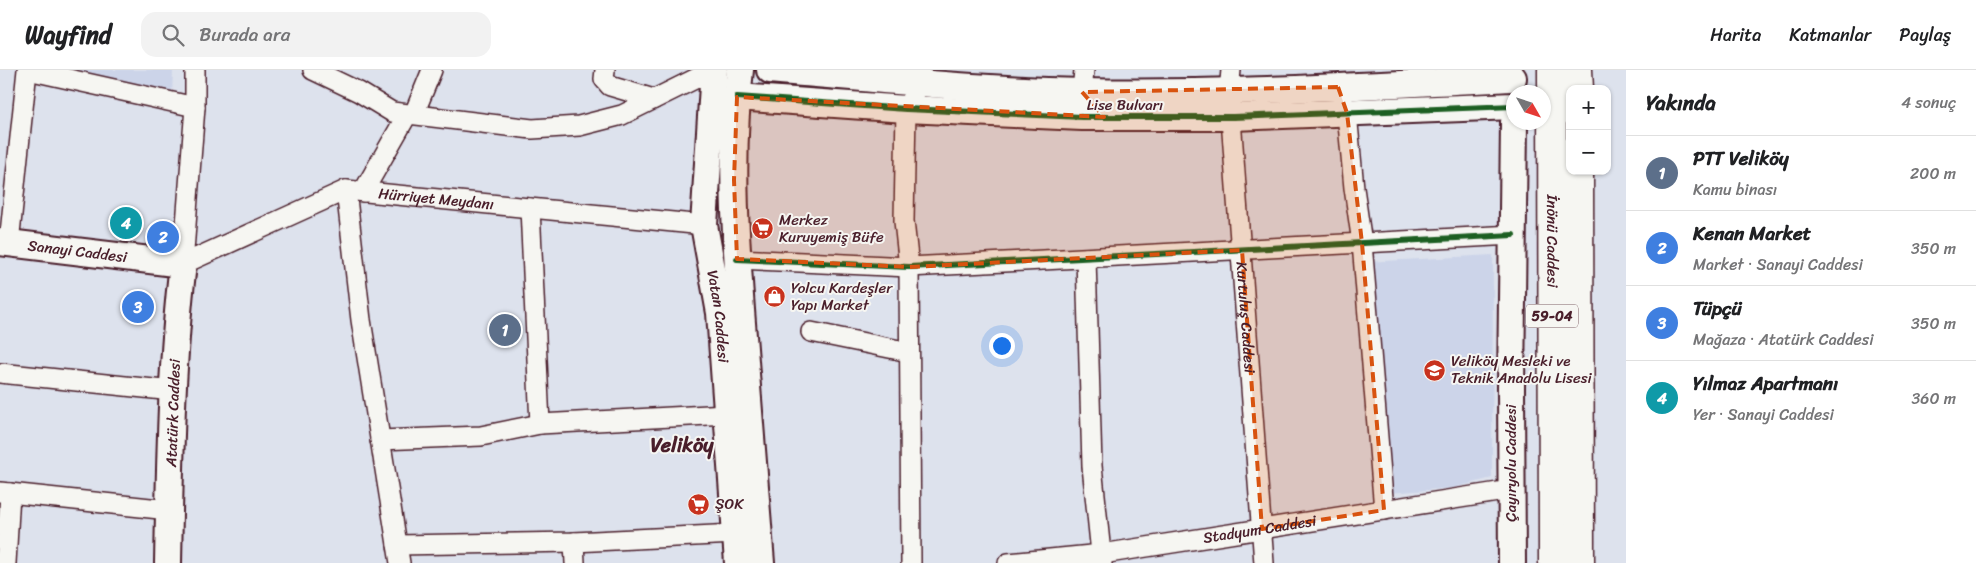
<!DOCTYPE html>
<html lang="tr">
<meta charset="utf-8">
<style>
body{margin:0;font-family:Sriracha,sans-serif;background:#f2f2f2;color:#202124}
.controls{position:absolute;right:15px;top:15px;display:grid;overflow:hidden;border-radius:10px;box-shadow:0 1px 4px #0004}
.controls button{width:45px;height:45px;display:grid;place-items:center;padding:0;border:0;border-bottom:1px solid #e0e0e0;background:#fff;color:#202124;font:25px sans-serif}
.compass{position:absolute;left:1506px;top:15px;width:45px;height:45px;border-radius:50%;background:#fff;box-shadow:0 1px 4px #0004;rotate:129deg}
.you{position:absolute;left:1001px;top:275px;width:18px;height:18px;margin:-12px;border:4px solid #fff;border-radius:50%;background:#1a73e8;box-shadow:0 0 0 8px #1a73e833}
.badge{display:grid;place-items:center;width:32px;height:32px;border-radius:50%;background:#ea580c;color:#fff;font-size:16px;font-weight:700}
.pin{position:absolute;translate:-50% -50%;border:2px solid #fff;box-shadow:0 1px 5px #0006}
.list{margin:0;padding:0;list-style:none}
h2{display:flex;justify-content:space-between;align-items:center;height:65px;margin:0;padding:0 20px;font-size:21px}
h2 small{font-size:16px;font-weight:400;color:#757577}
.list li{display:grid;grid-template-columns:32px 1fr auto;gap:15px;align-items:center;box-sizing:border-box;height:75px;padding:0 20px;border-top:1px solid #e0e0e0}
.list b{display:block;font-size:19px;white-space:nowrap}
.list p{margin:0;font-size:16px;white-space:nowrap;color:#757577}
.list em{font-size:16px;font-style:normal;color:#757577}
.icon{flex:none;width:28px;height:28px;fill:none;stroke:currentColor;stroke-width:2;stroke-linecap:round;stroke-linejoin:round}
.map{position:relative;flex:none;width:1626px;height:493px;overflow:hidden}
header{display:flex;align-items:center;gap:30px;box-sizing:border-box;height:70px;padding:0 25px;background:#fff;border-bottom:1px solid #e0e0e0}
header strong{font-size:24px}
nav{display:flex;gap:28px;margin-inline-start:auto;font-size:18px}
.search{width:350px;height:45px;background:#f2f2f2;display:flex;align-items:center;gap:12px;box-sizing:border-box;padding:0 18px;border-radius:15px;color:#757577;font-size:19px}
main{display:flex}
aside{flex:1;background:#fff}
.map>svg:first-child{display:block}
.built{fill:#ccd4e9}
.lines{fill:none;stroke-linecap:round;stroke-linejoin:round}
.street-casing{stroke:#4a1f2b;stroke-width:22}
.secondary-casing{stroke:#4a1f2b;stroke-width:30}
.primary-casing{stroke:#4a1f2b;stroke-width:31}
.street{stroke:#f6f6f2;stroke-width:19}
.secondary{stroke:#f6f6f2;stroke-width:26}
.primary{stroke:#f6f6f2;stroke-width:28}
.cycleway-casing{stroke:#f6f6f2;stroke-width:9}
.cycleway{stroke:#1b5e20;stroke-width:6}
.marked{fill:#d8530f;fill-opacity:0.2;stroke:#d8530f;stroke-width:4;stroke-dasharray:10 6;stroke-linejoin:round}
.labels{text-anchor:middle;stroke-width:4;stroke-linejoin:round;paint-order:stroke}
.shield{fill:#f6f6f2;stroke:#7e6067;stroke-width:1}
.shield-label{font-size:14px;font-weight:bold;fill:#4a1f2b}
.street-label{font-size:15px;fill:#4a1f2b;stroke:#f6f6f2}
.poi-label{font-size:15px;fill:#4a1f2b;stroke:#f6f6f2;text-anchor:start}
.district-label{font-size:20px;font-weight:bold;fill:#4a1f2b;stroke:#f6f6f2}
</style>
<header>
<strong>Wayfind</strong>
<div class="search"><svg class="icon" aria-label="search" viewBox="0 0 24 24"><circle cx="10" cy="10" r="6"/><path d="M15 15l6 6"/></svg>Burada ara</div>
<nav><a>Harita</a><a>Katmanlar</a><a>Paylaş</a></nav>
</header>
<main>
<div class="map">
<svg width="1626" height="493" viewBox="0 0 1626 493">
<rect width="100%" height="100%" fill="#dde2ed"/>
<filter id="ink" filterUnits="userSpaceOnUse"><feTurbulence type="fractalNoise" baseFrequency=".02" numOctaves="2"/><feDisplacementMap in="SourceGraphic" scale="10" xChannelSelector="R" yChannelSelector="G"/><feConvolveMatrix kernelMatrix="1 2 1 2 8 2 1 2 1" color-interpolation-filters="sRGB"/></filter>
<g filter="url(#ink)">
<g class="built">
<polygon points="55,0 173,0 172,26"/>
<polygon points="1493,185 1492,408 1453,418 1389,423 1366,192"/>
</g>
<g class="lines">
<defs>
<g id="street">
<polyline points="28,0 195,37"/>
<path id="s1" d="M195,0v37l-12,157 163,-74 358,35"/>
<polyline points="313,0 359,22 392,42 532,59 579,56 622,45 713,0"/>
<polyline points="605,0 604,9 610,16 654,29"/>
<path id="s2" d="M1231,0l-2,22 35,471"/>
<polyline points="1082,22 1084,0"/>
<polyline points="1343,31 1347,43 1354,118 1362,173 1384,440"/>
<polyline points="414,44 432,0"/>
<polyline points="346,120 361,250 400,493"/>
<polyline points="363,122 407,45"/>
<polyline points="530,138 540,354"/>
<polyline points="9,173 27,0"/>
<polyline points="1086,188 1092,396 1102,493"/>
<polyline points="737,189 909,197 1513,165"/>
<polyline points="811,262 909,282"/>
<polyline points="0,303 173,321"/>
<polyline points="380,370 481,366 540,354 727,344"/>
<polyline points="0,422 169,440"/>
<polyline points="574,472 575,493"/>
<polyline points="397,475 574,472 735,464"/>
<polyline points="6,493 10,423"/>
<polyline points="911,493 909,197 904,151 906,39 919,13 921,0"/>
<path id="s3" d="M1008,493l94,-9 409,-64"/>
</g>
<g id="secondary">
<path id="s4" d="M714,0l-10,155 16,88 18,250"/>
<path d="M740,0c-11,88 -4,177 3,266 6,75 12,151 18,227"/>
<path d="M770,0c104,9 209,20 313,22 144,3 287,-7 430,-14"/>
<polyline points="737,27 906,39 1082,47 1233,47 1514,36"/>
<path id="s5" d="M0,172l183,22c-12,99 -13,199 -15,299"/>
<polyline points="1512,493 1511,319 1514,52"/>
</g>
<g id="primary">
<path id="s6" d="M1552,0l1,493"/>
<polyline points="1578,0 1579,19"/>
<polyline points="1579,101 1580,493"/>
</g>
</defs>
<use href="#street" class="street-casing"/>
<use href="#secondary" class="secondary-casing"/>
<use href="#primary" class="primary-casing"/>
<use href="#street" class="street"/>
<use href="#secondary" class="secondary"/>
<use href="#primary" class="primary"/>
<defs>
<g id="cycleway">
<polyline points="737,27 906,39 1082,47 1233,47 1514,36"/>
<polyline points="737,189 909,197 1513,165"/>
</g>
</defs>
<use href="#cycleway" class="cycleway-casing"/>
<use href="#cycleway" class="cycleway"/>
</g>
</g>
<path class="marked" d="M1338,17l9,26 15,130 22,267 -122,19 -20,-279 -333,17 -172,-8 -3,-79 3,-83 367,20 -22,-25z"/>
<defs>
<symbol id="supermarket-disc" viewBox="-11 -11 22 22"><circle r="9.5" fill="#c8321e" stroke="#f6f6f2"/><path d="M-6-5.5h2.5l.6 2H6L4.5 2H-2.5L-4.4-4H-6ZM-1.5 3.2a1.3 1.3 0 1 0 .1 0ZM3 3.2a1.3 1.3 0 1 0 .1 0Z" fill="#fff"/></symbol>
<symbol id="shop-disc" viewBox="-11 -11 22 22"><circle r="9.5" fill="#c8321e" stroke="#f6f6f2"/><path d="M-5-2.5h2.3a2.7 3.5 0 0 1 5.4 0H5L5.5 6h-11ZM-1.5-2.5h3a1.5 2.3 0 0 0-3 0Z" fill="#fff"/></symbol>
<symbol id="school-disc" viewBox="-11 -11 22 22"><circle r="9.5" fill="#c8321e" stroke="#f6f6f2"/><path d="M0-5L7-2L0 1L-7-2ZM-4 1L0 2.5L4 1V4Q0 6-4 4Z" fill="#fff"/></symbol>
</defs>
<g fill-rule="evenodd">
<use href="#supermarket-disc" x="750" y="146" width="25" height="25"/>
<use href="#shop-disc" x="762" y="214" width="25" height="25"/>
<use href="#school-disc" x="1422" y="288" width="25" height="25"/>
<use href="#supermarket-disc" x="686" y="422" width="25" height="25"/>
</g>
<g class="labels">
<rect class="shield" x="1526" y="234.5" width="52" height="23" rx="4"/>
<g class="shield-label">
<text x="1552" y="251">59-04</text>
</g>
<g class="street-label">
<text x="1125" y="40">Lise Bulvarı</text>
<text dy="5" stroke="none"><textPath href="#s1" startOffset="464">Hürriyet Meydanı</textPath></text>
<text dy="5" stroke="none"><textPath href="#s6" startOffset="171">İnönü Caddesi</textPath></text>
<text dy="5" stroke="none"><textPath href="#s5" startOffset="78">Sanayi Caddesi</textPath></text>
<text dy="5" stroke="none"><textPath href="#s4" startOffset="248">Vatan Caddesi</textPath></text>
<text dy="5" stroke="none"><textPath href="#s2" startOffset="248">Kurtuluş Caddesi</textPath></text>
<text transform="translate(173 343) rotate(-88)" y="5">Atatürk Caddesi</text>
<text transform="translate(1511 393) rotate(-90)" y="5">Çayıryolu Caddesi</text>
<text dy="5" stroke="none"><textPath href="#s3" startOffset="254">Stadyum Caddesi</textPath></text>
</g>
<g class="poi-label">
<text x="779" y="155">Merkez<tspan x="779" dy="17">Kuruyemiş Büfe</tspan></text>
<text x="791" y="223">Yolcu Kardeşler<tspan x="791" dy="17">Yapı Market</tspan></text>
<text x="1451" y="296">Veliköy Mesleki ve<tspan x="1451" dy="17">Teknik Anadolu Lisesi</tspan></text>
<text x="715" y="439">ŞOK</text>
</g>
<g class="district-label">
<text x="682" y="382">Veliköy</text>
</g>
</g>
</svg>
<div class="controls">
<button>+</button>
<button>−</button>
</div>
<svg class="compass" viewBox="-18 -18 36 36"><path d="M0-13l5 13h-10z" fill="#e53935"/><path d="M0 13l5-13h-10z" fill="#757577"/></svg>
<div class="you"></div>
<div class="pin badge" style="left:505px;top:260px;background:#5c6f8a">1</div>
<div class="pin badge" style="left:163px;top:167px;background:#3f7fe0">2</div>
<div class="pin badge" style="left:138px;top:237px;background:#3f7fe0">3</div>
<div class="pin badge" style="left:126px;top:153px;background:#0f9aa8">4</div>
</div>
<aside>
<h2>Yakında<small>4 sonuç</small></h2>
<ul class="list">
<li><span class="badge" style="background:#5c6f8a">1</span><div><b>PTT Veliköy</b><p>Kamu binası</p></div><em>200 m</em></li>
<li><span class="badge" style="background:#3f7fe0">2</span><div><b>Kenan Market</b><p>Market · Sanayi Caddesi</p></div><em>350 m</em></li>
<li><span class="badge" style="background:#3f7fe0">3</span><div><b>Tüpçü</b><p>Mağaza · Atatürk Caddesi</p></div><em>350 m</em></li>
<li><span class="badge" style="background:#0f9aa8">4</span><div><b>Yılmaz Apartmanı</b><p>Yer · Sanayi Caddesi</p></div><em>360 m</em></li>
</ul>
</aside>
</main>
